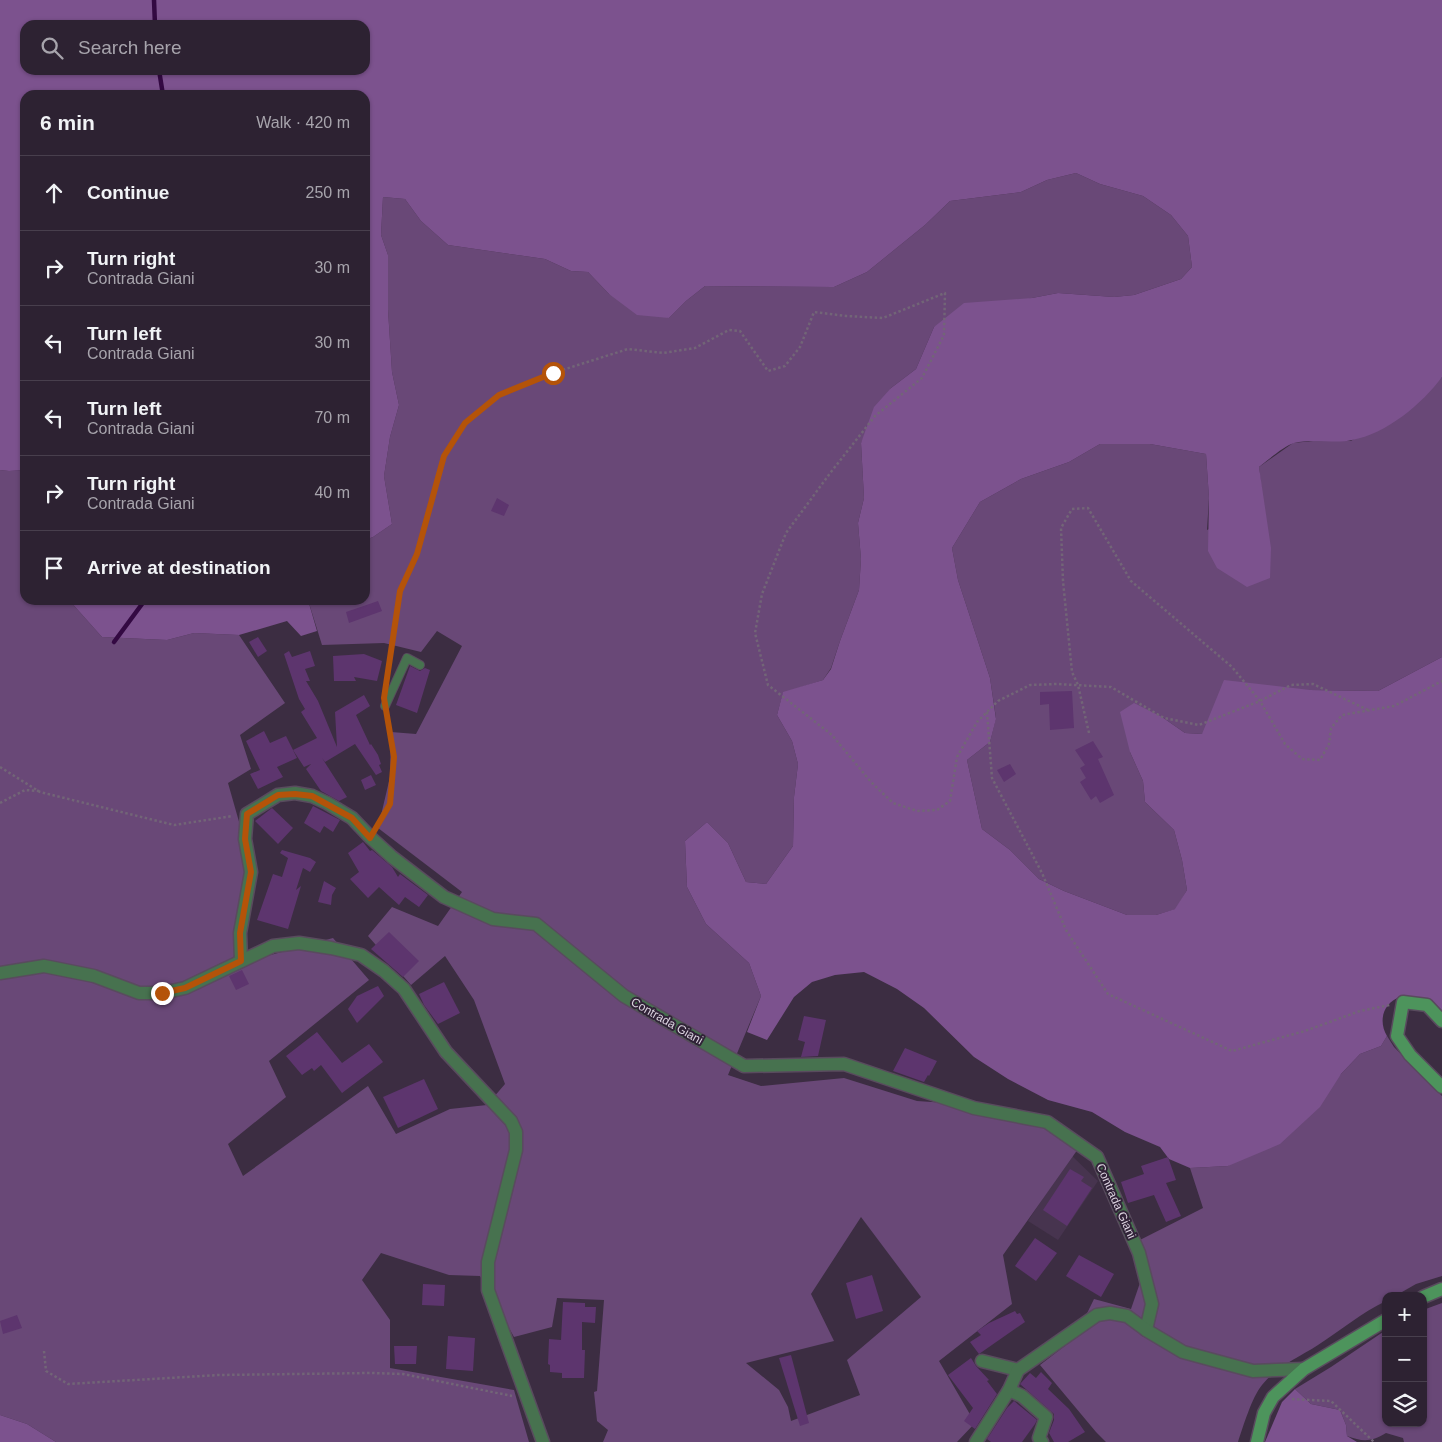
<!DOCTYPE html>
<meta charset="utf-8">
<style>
body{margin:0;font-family:Helvetica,sans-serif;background:#352a3a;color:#f1f3f6}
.controls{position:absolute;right:15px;bottom:15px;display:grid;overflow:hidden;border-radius:10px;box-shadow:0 1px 4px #0004}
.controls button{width:45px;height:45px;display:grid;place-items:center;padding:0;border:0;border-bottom:1px solid #483f4d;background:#2d2232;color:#f1f3f6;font:25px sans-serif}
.stop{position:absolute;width:15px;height:15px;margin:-11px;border:4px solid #b45309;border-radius:50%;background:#fff}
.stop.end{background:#b45309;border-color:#fff;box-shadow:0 1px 5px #0008}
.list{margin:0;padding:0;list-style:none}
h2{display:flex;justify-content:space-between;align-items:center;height:65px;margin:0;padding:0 20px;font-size:21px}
h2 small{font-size:16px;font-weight:400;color:#a7a4ac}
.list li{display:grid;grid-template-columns:32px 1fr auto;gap:15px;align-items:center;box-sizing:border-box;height:75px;padding:0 20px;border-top:1px solid #483f4d}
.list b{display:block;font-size:19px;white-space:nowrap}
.list p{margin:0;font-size:16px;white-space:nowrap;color:#a7a4ac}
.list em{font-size:16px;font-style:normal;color:#a7a4ac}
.icon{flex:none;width:28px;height:28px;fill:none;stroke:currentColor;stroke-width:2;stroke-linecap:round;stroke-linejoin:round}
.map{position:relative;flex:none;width:1442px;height:1442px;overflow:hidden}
.search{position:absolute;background:#2d2232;box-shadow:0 1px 4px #0004;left:20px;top:20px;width:350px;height:55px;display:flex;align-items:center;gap:12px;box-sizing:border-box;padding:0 18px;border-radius:15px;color:#a7a4ac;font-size:19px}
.panel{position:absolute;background:#2d2232;box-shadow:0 1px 4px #0004;left:20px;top:90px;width:350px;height:515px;border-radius:15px}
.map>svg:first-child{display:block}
.built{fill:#47344f}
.green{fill:#694877;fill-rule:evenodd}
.forest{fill:#7c528e;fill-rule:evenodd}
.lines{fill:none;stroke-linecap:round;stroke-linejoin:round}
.stream{stroke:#330942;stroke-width:4.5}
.building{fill:#5d356e}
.lane-casing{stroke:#594b5e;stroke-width:10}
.street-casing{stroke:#594b5e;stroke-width:15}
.secondary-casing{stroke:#594b5e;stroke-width:15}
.path{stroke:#726577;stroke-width:2.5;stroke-dasharray:2.5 2.5;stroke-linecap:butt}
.lane{stroke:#47724f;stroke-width:8}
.street{stroke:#47724f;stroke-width:12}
.secondary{stroke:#4d945c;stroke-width:12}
.route{stroke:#b45309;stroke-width:6}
.labels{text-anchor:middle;stroke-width:4;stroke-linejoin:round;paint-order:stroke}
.street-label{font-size:12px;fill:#dcd3e0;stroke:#312338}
</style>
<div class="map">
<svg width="1442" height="1442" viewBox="0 0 1442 1442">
<rect width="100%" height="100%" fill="#3c2d42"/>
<polygon class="built" points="1071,1155 1098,1181 1058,1240 1028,1221"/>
<g class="green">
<path d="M1076,173l24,11 43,12 28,19 17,21 4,31 -11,12 -47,16 -20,2 -56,-4 -26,5 -98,29 -18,42 -25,19 -30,55 3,55 -6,25 3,36 -2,31 -19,51 -9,27 -8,12 -40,13 -6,22 15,26 6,23 -4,33 -1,49 -27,38 -20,-2 -18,-39 -21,-21 -22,19 2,46 19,37 43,39 12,33 -33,79 33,11 83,-8 73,23 59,4 43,6 59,38 -75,106 9,49 -73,57 36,62 -18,19h-354l5,-12 -11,-9 -3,-29 3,-1 7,-91 -47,-2 -5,29 -38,10 -34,-61 -31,-1 -68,-22 -19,27 28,40v48l124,22 15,52h-473l-29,-18 -27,-9v-945l9,1 16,-1v130h44l33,37 65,3 27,-7 45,2 46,68 -45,32 11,34 -23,14 27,95 -17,56 10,27 85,-23 36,42 -100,81 17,36 -58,47 15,32 125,-90 28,48 54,-25 37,-4 18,-21 -31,-84 -29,-44 -34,29 -43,-49 24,-29 46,19 24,-34 -84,-64 12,-51 1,-45 25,2 46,-88 -25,-15 -16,21 -37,-9 -62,2 -14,-45h57v-60l8,-3 19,-13 -8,-48 6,-39 9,-32 -7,-33 -4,-62v-55l-7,-20 2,-38 22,2 16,22 27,24 97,14 26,12 17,1 21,22 60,24 17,-17 19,-15 129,1 33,-15 58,-47 25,-24 71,-9 26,-12zM861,1217l60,80 -74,63 13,35 -69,26 -3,-14 -9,-17 -33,-27 88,-22 -23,-47z"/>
<polygon points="1442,377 1442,657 1378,691 1310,690 1202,734 1185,733 1162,717 1130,752 1143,781 1145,802 1174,830 1182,860 1187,890 1176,909 1156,915 1127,915 1064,891 1039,879 1010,850 982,829 967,760 990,742 996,718 990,678 958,580 952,548 980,502 1021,479 1069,462 1100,444 1150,444 1206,454 1209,498 1207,530 1263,503 1259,467 1293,443 1323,440 1351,441"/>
<path d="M1387,1036l7,11 48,49v180l-26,8 -21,12h-9v5c-25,12 -45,29 -68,44 -20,13 -41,21 -56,40 -10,12 -19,42 -24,57h-132l-10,-10 -56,-67 35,-27 19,-39 37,10 11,-32 -10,-33 71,-36 -13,-40 38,-2 113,-92 19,-20 21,-8z"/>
<path d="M1442,1303v139h-38l-1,-4 -17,-5c-15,9 -23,9 -39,3l-1,-11 -6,-15 -29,-6 -16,-15 36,-22 55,-37v93h37v-113z"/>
</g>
<g class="forest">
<path d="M0,0h1442v377c-20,27 -56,57 -90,63 -17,4 -39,-2 -58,3 -10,3 -26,17 -35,24l12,81 -1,30 -23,9 -30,-19 -9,-17 1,-53 -3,-44 -56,-10h-50l-31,18 -48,17 -41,23 -28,46 6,32 32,98 6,41 -6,23 -23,18 15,69 28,21 29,29 25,12 63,24h29l19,-6 12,-19 -5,-30 -8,-30 -29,-28 -2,-21 -13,-29 -10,-40 14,-9 28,14 23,16 17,1 22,-54 86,10 68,1 64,-34v361l-42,-21c-17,6 -22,24 -13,39l-6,10 -21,8 -19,20 -21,33 -40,37 -52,22 -38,2 -21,-9 -9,-12 -35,-15 -33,-20 -44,-12 -40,-21 -34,-22 -50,-49 -27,-19 -33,-17 -29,3 -23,7 -18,15 -27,43 -20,-8 14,-36 -12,-33 -43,-39 -19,-37 -2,-46 22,-19 21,21 18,39 20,2 27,-38 1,-49 4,-33 -6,-23 -15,-26 6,-23 40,-12 8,-11 9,-28 19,-51 2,-31 -3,-36 6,-25 -3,-55 13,-36 17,-19 25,-19 18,-42 30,-24 68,-5 26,-5 56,4 20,-2 47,-16 11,-12 -4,-31 -17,-21 -28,-19 -43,-12 -24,-11 -29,7 -26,12 -71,9 -25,24 -58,47 -33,15 -129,-1 -19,15 -17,17 -32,-3 -28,-21 -21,-22 -17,-1 -26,-12 -97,-14 -27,-24 -16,-22 -22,-2 -2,38 7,20v55l4,62 7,33 -9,32 -6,39 8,48 -19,13 -8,3v-445h-340v375l-16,1 -9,-1zM25,25h340v45h-340z"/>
<polygon points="69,600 308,600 317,631 301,636 287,621 239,635 194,633 167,640 102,637"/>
<polygon points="1295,1389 1311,1404 1340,1410 1346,1425 1347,1436 1357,1442 1265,1442 1282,1402"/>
<polygon points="0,1415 27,1424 56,1442 0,1442"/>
</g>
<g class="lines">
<g class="stream">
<polyline points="154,0 155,25"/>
<polyline points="159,70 163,95"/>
<polyline points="114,642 145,600"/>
</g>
</g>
<g class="building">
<polygon points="497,498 509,505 504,516 491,511"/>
<polygon points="378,601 382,611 349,623 346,612"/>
<polygon points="258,637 267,651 258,657 249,642"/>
<polygon points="289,651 292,657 310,651 315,666 305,669 310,681 306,681 318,701 337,747 335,712 364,695 370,706 356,715 370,745 371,744 378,755 381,764 379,765 382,772 376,775 355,744 325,762 322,758 347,797 339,801 321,791 306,769 311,764 304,767 293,750 317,738 301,712 305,709 299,699 284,654"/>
<polygon points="364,654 382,661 377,681 354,677 356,681 334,681 333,656"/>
<polygon points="410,666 420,671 425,668 430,670 417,713 396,705"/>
<polygon points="1072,691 1074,728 1050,730 1049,704 1040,705 1040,692"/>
<polygon points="264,731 270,743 286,736 297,758 277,767 283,777 258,789 250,774 260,770 246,741"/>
<polygon points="1093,741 1103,757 1098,759 1114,795 1100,803 1096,796 1091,800 1080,782 1086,778 1080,768 1085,765 1075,750"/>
<polygon points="1010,764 1016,774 1004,782 997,770"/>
<polygon points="371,775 376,785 365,790 361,780"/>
<polygon points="313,806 340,820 333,832 324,826 320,833 304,823"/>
<polygon points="272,808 293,828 278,844 255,821"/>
<polygon points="363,842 370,851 372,850 392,867 398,877 400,874 428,895 419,907 405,897 399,905 379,887 368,898 350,879 359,872 348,853"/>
<polygon points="282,850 310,858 316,862 310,872 303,868 296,890 301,886 288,929 257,920 273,874 282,877 288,858 280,853"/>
<polygon points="324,881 336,888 332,895 331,905 318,902"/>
<polygon points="389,932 419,961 403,977 371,949"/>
<polygon points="242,970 249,984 236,990 229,976"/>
<polygon points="444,982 460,1013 438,1024 424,1005 419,994"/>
<polygon points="378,986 384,996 357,1023 348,1009 357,996"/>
<polygon points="804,1016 826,1020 818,1056 801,1057 805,1042 798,1040"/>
<polygon points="317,1032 342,1063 369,1044 383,1062 342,1093 321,1065 314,1071 312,1068 302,1075 286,1056"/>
<polygon points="905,1048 937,1061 929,1076 928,1075 924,1082 893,1071"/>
<polygon points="424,1079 438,1109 398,1128 383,1097"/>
<polygon points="1168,1157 1176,1180 1166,1183 1181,1216 1166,1222 1154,1195 1128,1203 1121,1182 1144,1174 1141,1166"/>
<polygon points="1070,1169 1084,1177 1081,1181 1092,1188 1067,1226 1043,1210"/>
<polygon points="1035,1238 1057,1253 1036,1281 1015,1266"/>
<polygon points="1079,1255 1114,1274 1101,1297 1066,1276"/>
<polygon points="872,1275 883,1311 856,1319 846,1283"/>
<polygon points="423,1284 445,1285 444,1306 422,1305"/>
<polygon points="563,1302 585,1303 585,1307 596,1307 595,1323 582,1322 582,1350 585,1350 584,1378 562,1378 562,1373 550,1372 550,1365 548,1364 549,1339 561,1340"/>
<polygon points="1015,1311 1017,1314 1020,1313 1025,1322 979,1354 970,1342 981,1335 977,1331 989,1323"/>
<polygon points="17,1315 22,1328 3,1334 0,1321"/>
<polygon points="448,1336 475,1338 473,1371 446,1369"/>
<polygon points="394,1346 417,1346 416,1364 395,1364"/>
<polygon points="791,1355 809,1423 800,1426 779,1358"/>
<polygon points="971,1358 976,1366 989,1380 987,1381 997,1394 975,1429 964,1421 973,1408 948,1375"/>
<polygon points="1041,1372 1052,1383 1048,1389 1069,1409 1085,1432 1068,1442 1054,1442 1049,1433 1054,1420 1054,1414 1020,1384 1030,1373 1036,1378"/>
<polygon points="1014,1401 1037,1420 1035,1424 1022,1442 991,1442 987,1439 1007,1408"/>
</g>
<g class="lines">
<defs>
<polyline id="lane" points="385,706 407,658 420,665"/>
<g id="street">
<polyline points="241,961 240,933 251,872 245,839 247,814 278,795 295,793 312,796 327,803 352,818 371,838 392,857 444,897 493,919 536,924 624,996 744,1066 844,1064 974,1108 1047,1122 1097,1157 1139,1253 1152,1304 1146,1330"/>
<polyline points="0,973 44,966 94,976 139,993 162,993 185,988 273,946 299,943 331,948 361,955 384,971 404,989 446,1052 511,1121 516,1132 516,1150 488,1262 488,1290 543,1442"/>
<polyline points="982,1361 1018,1370"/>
<polyline points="1009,1390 1022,1396 1046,1417 1039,1438 1042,1442"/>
<polyline points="976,1442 1009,1390 1018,1370 1097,1315 1110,1313 1127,1316 1146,1330 1183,1352 1253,1371 1304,1369"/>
</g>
<g id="secondary">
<polyline points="1442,1021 1427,1005 1403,1002 1397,1036 1410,1055 1442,1087"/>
<polyline points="1423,1297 1442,1289"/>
<polyline points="1257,1442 1264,1413 1273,1397 1304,1369 1386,1320"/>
</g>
</defs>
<use href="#lane" class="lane-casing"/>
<use href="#street" class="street-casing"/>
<use href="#secondary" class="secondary-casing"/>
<g class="path">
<polyline points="388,671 400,591 417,554 444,456 465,423 499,395 553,373 628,349 663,353 695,348 729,330 740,331 768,371 785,366 800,347 814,312 846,316 883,318 945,293 944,335 922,378 875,416 831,472 786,533 762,594 755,633 768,685 832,735 871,782 893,803 917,811 937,810 950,801 957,757 977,722 998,701 1030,685 1057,684 1111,687 1164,718 1199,725 1260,701 1291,685 1313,684 1368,710"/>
<polyline points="987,712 992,778 1042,873 1066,930 1108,994 1232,1051 1305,1031 1360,1011 1390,1005"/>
<polyline points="1089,733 1078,685 1072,672 1063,581 1061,528 1072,509 1088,508 1131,581 1232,667 1260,701 1285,744 1302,759 1320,760 1329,744 1331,728 1342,715 1394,706 1442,681"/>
<polyline points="0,767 40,792 174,825 233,816"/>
<polyline points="0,803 25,790 39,791"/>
<polyline points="377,827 390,804 394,757 387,716"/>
<polyline points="44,1351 46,1371 68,1384 219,1375 371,1373 403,1374 512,1396"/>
<polyline points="1292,1399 1331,1401 1374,1442"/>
</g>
<use href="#lane" class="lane"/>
<use href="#street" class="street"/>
<use href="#secondary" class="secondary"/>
</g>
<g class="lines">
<polyline class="route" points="162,993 185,988 241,961 240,933 251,872 245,839 247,814 278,795 295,794 312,796 352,818 370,838 390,804 394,757 384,698 400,591 417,554 444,456 465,423 499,395 553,373"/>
</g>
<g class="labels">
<g class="street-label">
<text transform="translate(667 1021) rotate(30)" y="4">Contrada Giani</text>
<text transform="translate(1116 1201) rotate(66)" y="4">Contrada Giani</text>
</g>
</g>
</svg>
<div class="controls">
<button>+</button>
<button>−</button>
<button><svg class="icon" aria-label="layers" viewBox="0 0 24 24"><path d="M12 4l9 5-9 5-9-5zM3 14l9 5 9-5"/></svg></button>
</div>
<div class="stop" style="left:553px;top:373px"></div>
<div class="stop end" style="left:162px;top:993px"></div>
<div class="search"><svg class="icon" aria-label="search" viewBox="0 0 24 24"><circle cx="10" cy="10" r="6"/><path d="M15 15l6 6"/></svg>Search here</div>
<section class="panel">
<h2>6 min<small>Walk · 420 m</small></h2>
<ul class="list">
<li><svg class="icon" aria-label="ahead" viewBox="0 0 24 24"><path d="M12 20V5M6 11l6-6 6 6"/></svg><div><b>Continue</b></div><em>250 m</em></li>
<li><svg class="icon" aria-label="right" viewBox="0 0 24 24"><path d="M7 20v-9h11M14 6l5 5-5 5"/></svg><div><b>Turn right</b><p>Contrada Giani</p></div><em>30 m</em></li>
<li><svg class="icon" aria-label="left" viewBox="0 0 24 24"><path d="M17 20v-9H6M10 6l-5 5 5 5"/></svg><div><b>Turn left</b><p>Contrada Giani</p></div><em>30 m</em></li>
<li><svg class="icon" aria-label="left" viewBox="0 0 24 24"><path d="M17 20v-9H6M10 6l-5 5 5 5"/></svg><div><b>Turn left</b><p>Contrada Giani</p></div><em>70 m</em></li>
<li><svg class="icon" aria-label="right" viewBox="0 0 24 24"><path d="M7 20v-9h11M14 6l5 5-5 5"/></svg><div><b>Turn right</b><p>Contrada Giani</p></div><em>40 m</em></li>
<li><svg class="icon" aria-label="arrive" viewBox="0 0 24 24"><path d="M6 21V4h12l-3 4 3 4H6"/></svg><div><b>Arrive at destination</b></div></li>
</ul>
</section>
</div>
